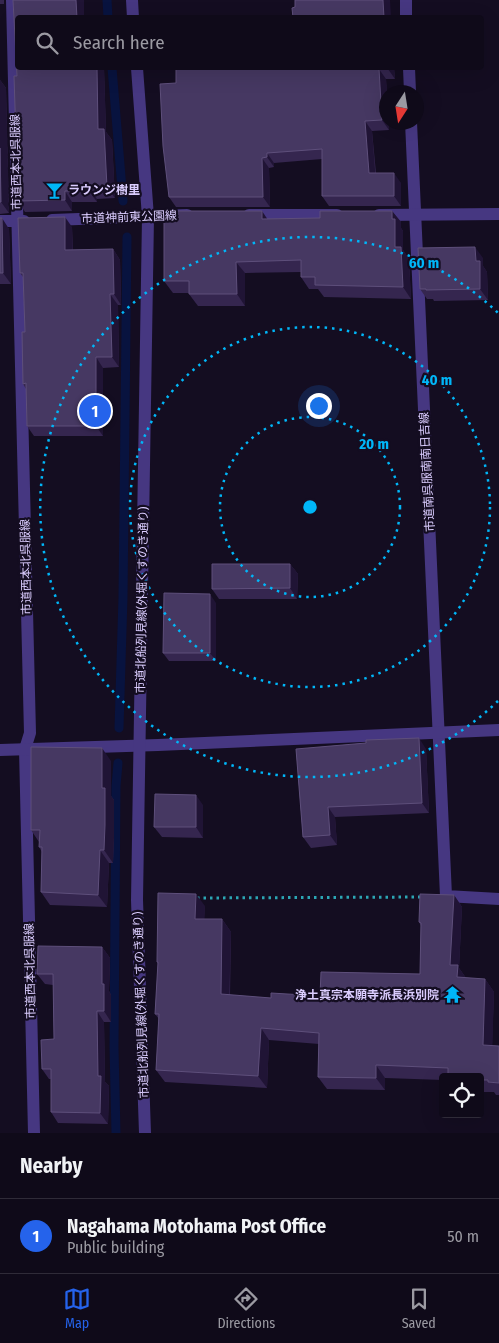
<!DOCTYPE html>
<meta charset="utf-8">
<style>
body{margin:0;font-family:"Fira Sans Condensed","Noto Sans JP",sans-serif;background:#1d1826;color:#f1f3f6}
.controls{position:absolute;right:15px;bottom:15px;display:grid;overflow:hidden;border-radius:5px;box-shadow:0 5px 20px #0002}
.controls button{width:45px;height:45px;display:grid;place-items:center;padding:0;border:0;border-bottom:1px solid #2f2b38;background:#0f0a19;color:#f1f3f6;font:25px sans-serif}
.compass{position:absolute;left:379px;top:85px;width:45px;height:45px;border-radius:50%;background:#0f0a19;box-shadow:0 5px 20px #0002;rotate:192deg}
.you{position:absolute;left:318px;top:405px;width:18px;height:18px;margin:-12px;border:4px solid #fff;border-radius:50%;background:#1a73e8;box-shadow:0 0 0 8px #1a73e833}
.badge{display:grid;place-items:center;width:32px;height:32px;border-radius:50%;background:#2563eb;color:#fff;font-size:16px;font-weight:700}
.pin{position:absolute;translate:-50% -50%;border:2px solid #fff;box-shadow:0 1px 5px #0006}
.list{margin:0;padding:0;list-style:none}
h2{display:flex;justify-content:space-between;align-items:center;height:65px;margin:0;padding:0 20px;font-size:21px}
h2 small{font-size:16px;font-weight:400;color:#9b9aa2}
.list li{display:grid;grid-template-columns:32px 1fr auto;gap:15px;align-items:center;box-sizing:border-box;height:75px;padding:0 20px;border-top:1px solid #2f2b38}
.list b{display:block;font-size:19px;white-space:nowrap}
.list p{margin:0;font-size:16px;white-space:nowrap;color:#9b9aa2}
.list em{font-size:16px;font-style:normal;color:#9b9aa2}
.icon{flex:none;width:28px;height:28px;fill:none;stroke:currentColor;stroke-width:2;stroke-linecap:round;stroke-linejoin:round}
.map{position:relative;flex:none;width:499px;height:1133px;overflow:hidden}
.search{position:absolute;background:#0f0a19;box-shadow:0 5px 20px #0002;left:15px;right:15px;top:15px;height:55px;display:flex;align-items:center;gap:12px;box-sizing:border-box;padding:0 18px;border-radius:5px;color:#9b9aa2;font-size:19px}
.sheet{height:140px;background:#0f0a19}
nav{display:flex;justify-content:space-around;align-items:center;box-sizing:border-box;height:70px;border-top:1px solid #2f2b38;background:#0f0a19;font-size:14px;color:#9b9aa2}
nav a{display:grid;justify-items:center;gap:2px}
nav .on{color:#2563eb}
.map>svg:first-child{display:block}
.lines{fill:none;stroke-linecap:round;stroke-linejoin:round}
.stream{stroke:#08133f;stroke-width:9}
.path{stroke:#2ca6b4;stroke-width:3;stroke-dasharray:2.5 4;stroke-linecap:butt}
.minor{stroke:#463781;stroke-width:12}
.tertiary{stroke:#463781;stroke-width:12}
.wall{fill:#35264f}
.shaded-wall{fill:#201435}
.building{fill:#463862;stroke:#5e4f7b}
.ring{fill:none;stroke:#00b6f8;stroke-width:2.5;stroke-dasharray:2.5 5}
.labels{text-anchor:middle;stroke-width:4.5;stroke-linejoin:round;paint-order:stroke}
.street-label{font-size:12px;fill:#dbcdff;stroke:#140d21}
.poi-label{font-size:12px;font-weight:bold;fill:#dbcdff;stroke:#140d21;text-anchor:start}
.centre{fill:#00b6f8;stroke:#140d21;stroke-width:2.5}
.ring-label{font-size:15px;text-anchor:middle;font-weight:bold;fill:#00b6f8;stroke:#140d21;stroke-width:4.5;stroke-linejoin:round;paint-order:stroke}
</style>
<div class="map">
<svg width="499" height="1133" viewBox="0 0 499 1133">
<rect width="100%" height="100%" fill="#140d21"/>
<g class="lines">
<g class="stream">
<polyline points="107,0 108,18"/>
<polyline points="112,68 123,201"/>
<polyline points="119,728 123,597 127,237"/>
<polyline points="116,1133 114,1047 116,786 118,763"/>
</g>
<polyline class="path" points="197,898 423,897"/>
<g class="minor">
<polyline points="12,0 30,733 25,749 34,1133"/>
<polyline points="406,0 406,18"/>
<polyline points="409,68 410,92"/>
<polyline points="411,122 446,896 499,899"/>
<polyline points="249,215 337,215"/>
<polyline points="379,215 499,214"/>
<polyline points="52,220 187,215"/>
<polyline points="0,221 24,221"/>
<polyline points="0,750 158,745 499,730"/>
</g>
<g class="tertiary">
<polyline points="132,0 133,18"/>
<polyline points="137,68 148,217 137,900 145,1133"/>
</g>
</g>
<g class="wall">
<rect x="0" y="0" width="4" height="4"/>
<polygon points="13,0 84,0 84,18 18,18 104,68 106,132 112,140 115,198 97,199 97,202 72,202 72,211 25,212 18,201 17,76"/>
<polygon points="176,68 394,68 395,79 386,79 389,130 372,131 376,173 401,183 401,206 329,206 322,196 322,159 274,163 274,167 269,168 270,207 176,207 169,197 176,83"/>
<polygon points="0,80 6,88 9,213 0,214"/>
<polygon points="392,211 401,222 401,228 403,231 403,250 409,259 411,299 324,297 318,289 309,289 301,277 301,272 245,273 245,306 198,306 189,294 189,293 173,293 164,281 268,219 320,218"/>
<polygon points="0,218 9,229 11,284 0,284"/>
<polygon points="72,227 73,250 113,249 120,260 121,305 118,305 119,367 103,368 103,436 34,436 27,426 26,389 23,384 25,332 23,277 20,273"/>
<polygon points="483,258 483,266 487,272 488,300 434,301 433,299 427,299 420,289"/>
<polygon points="290,564 298,574 297,599 219,599 212,589"/>
<polygon points="216,603 216,661 169,661 163,653"/>
<polygon points="296,749 426,749 429,813 335,817 337,845 311,848 303,837"/>
<polygon points="111,761 111,796 114,800 114,837 113,863 109,863 107,907 50,905 41,892 42,852 39,847 39,842 31,830"/>
<polygon points="203,805 203,838 162,837 154,827"/>
<polygon points="454,895 462,907 459,968 466,978 485,979 494,992 492,1046 499,1046 499,1095 496,1095 494,1092 480,1092 480,1077 443,1077 443,1080 385,1078 385,1090 327,1089 318,1077 319,1044 269,1040 267,1088 165,1082 156,1070 159,1019 155,1014 158,964 157,962 205,906 204,919 222,919 231,932 230,995 271,998 320,996 420,974 421,926 419,922"/>
<polygon points="102,947 110,958 109,991 111,995 111,1022 104,1022 105,1082 109,1086 108,1124 58,1123 51,1112 51,1079 49,1079 42,1069 54,1039 53,985 45,984 37,974"/>
</g>
<g class="shaded-wall">
<polygon points="76,0 84,0 84,18 77,18"/>
<polygon points="383,0 390,0 391,18 384,18"/>
<polygon points="97,68 104,68 106,132 112,140 115,198 107,187 98,129"/>
<polygon points="388,68 394,68 395,79 388,69"/>
<polygon points="379,69 386,79 387,92 386,122 389,122 389,130 382,120"/>
<polygon points="0,80 6,88 9,213 1,202 0,148"/>
<polygon points="365,121 372,131 376,183 369,173"/>
<polygon points="267,153 274,163 274,167 267,157"/>
<polygon points="262,158 269,168 270,207 263,197"/>
<polygon points="394,173 401,183 401,206 394,196"/>
<polygon points="89,188 97,199 97,202 89,191"/>
<polygon points="65,191 72,202 72,211 65,200"/>
<polygon points="262,211 270,223 262,219"/>
<polygon points="392,211 401,222 401,228 403,231 403,250 409,259 411,299 403,287 395,247"/>
<polygon points="65,217 72,227 73,260 65,250"/>
<polygon points="2,218 9,229 11,284 3,273"/>
<polygon points="475,247 483,258 483,266 487,272 488,300 480,289 476,261"/>
<polygon points="113,249 120,260 121,305 114,294"/>
<polygon points="236,262 245,273 245,306 237,294"/>
<polygon points="110,294 118,305 119,367 112,357"/>
<polygon points="96,357 103,368 103,436 96,426"/>
<polygon points="290,564 298,574 297,599 290,588"/>
<polygon points="210,594 216,603 216,661 210,653"/>
<polygon points="419,738 426,749 429,813 422,803"/>
<polygon points="102,748 111,761 111,796 114,800 114,837 113,863 104,850 102,788"/>
<polygon points="196,795 203,805 203,838 196,827"/>
<polygon points="328,807 335,817 337,845 330,835"/>
<polygon points="100,850 109,863 107,907 98,895"/>
<polygon points="196,894 205,906 204,931 195,919"/>
<polygon points="454,895 462,907 459,968 466,978 457,977 450,965"/>
<polygon points="222,919 231,932 229,1006 221,994"/>
<polygon points="102,947 110,958 109,991 111,995 111,1022 104,1011 102,984"/>
<polygon points="485,979 494,992 492,1058 483,1045"/>
<polygon points="97,1011 104,1022 105,1082 109,1086 108,1124 100,1113 98,1076"/>
<polygon points="261,1028 269,1040 267,1088 258,1076"/>
<polygon points="376,1065 385,1078 385,1090 376,1078"/>
</g>
<g class="building">
<polygon points="13,0 76,0 77,18 18,18 18,68 97,68 98,129 104,129 107,187 89,188 89,191 65,191 65,200 18,201 14,76 17,76"/>
<polygon points="295,0 383,0 384,18 293,18 292,8 295,7"/>
<polygon points="176,68 388,68 388,69 379,69 382,120 365,121 369,173 394,173 394,196 322,196 322,149 267,153 267,157 262,158 263,197 169,197 163,146 160,84 176,83"/>
<polygon points="0,148 1,202 0,202"/>
<polygon points="169,211 262,211 262,219 320,218 320,211 392,211 392,219 395,219 395,247 401,247 403,287 315,285 315,277 301,277 301,260 236,262 237,294 189,294 189,281 164,281 164,220 170,220"/>
<polygon points="65,217 65,250 113,249 114,294 110,294 112,357 96,357 96,426 27,426 26,383 23,384 22,332 25,332 23,273 20,273 18,218"/>
<polygon points="0,218 2,218 3,273 0,273"/>
<polygon points="475,247 476,261 480,261 480,289 426,290 426,289 420,289 418,248"/>
<polygon points="212,564 290,564 290,588 212,589"/>
<polygon points="164,593 210,594 210,653 163,653"/>
<polygon points="419,738 422,803 328,807 330,835 303,837 296,749 366,743 366,740"/>
<polygon points="31,747 102,748 102,788 105,788 105,825 104,850 100,850 98,895 41,892 42,847 39,847 40,830 31,830"/>
<polygon points="155,794 196,795 196,827 154,827"/>
<polygon points="158,893 196,894 195,919 222,919 221,994 271,998 271,993 320,996 321,972 420,974 421,923 419,922 420,894 454,895 450,965 458,965 457,977 485,979 483,1045 499,1046 499,1083 488,1082 488,1080 480,1080 480,1077 448,1077 448,1068 376,1065 376,1078 318,1077 319,1033 261,1028 258,1076 156,1070 159,1014 155,1014 158,962 157,962"/>
<polygon points="38,946 102,947 102,984 104,984 104,1011 97,1011 98,1076 101,1076 100,1113 51,1112 51,1069 42,1069 41,1040 54,1039 53,974 37,974"/>
</g>
<g class="ring">
<circle cx="310" cy="507" r="90"/>
<circle cx="310" cy="507" r="180"/>
<path d="M498 701A270 270 0 1 1 498 313"/>
</g>
<defs>
<symbol id="bar-bare" viewBox="-9 -9 18 18"><path d="M-6-5H6L.8 .8V4.5H3.5V6h-7V4.5H-.8V.8Z" fill="#00b6f8" stroke="#140d21" stroke-width="2.5" paint-order="stroke"/></symbol>
<symbol id="temple-bare" viewBox="-9 -9 18 18"><path d="M0-6L5-2H3V0L6.5 2.5H4V6H1.5V3h-3V6H-4V2.5H-6.5L-3 0V-2H-5Z" fill="#00b6f8" stroke="#140d21" stroke-width="2.5" paint-order="stroke"/></symbol>
</defs>
<g fill-rule="evenodd">
<use href="#bar-bare" x="42" y="178" width="25" height="25"/>
<use href="#temple-bare" x="440" y="982" width="25" height="25"/>
</g>
<g class="labels">
<g class="street-label">
<text transform="translate(16 162) rotate(-91)" y="4">市道西本北呉服線</text>
<text transform="translate(129 217) rotate(-2)" y="4">市道神前東公園線</text>
<text transform="translate(427 472) rotate(-93)" y="4">市道南呉服南南日吉線</text>
<text transform="translate(26 567) rotate(-91)" y="4">市道西本北呉服線</text>
<text transform="translate(142 600) rotate(-89)" y="4">市道北船列見線(外堀くすのき通り)</text>
<text transform="translate(30 971) rotate(-91)" y="4">市道西本北呉服線</text>
<text transform="translate(141 1005) rotate(-92)" y="4">市道北船列見線(外堀くすのき通り)</text>
</g>
<g class="poi-label">
<text x="68" y="194">ラウンジ樹里</text>
<text x="439" y="999" text-anchor="end">浄土真宗本願寺派長浜別院</text>
</g>
</g>
<circle cx="310" cy="507" r="8" class="centre"/>
<g class="ring-label">
<text x="424" y="268">60 m</text>
<text x="437" y="385">40 m</text>
<text x="374" y="449">20 m</text>
</g>
</svg>
<div class="controls">
<button><svg class="icon" aria-label="locate" viewBox="0 0 24 24"><circle cx="12" cy="12" r="6"/><path d="M12 2v4M12 18v4M2 12h4M18 12h4"/></svg></button>
</div>
<svg class="compass" viewBox="-18 -18 36 36"><path d="M0-13l5 13h-10z" fill="#e53935"/><path d="M0 13l5-13h-10z" fill="#9b9aa2"/></svg>
<div class="you"></div>
<div class="pin badge" style="left:95px;top:411px">1</div>
<div class="search"><svg class="icon" aria-label="search" viewBox="0 0 24 24"><circle cx="10" cy="10" r="6"/><path d="M15 15l6 6"/></svg>Search here</div>
</div>
<section class="sheet">
<h2>Nearby<small></small></h2>
<ul class="list">
<li><span class="badge">1</span><div><b>Nagahama Motohama Post Office</b><p>Public building</p></div><em>50 m</em></li>
</ul>
</section>
<nav>
<a class="on"><svg class="icon" aria-label="map" viewBox="0 0 24 24"><path d="M3 6l6-2 6 2 6-2v14l-6 2-6-2-6 2zM9 4v14M15 6v14"/></svg>Map</a>
<a><svg class="icon" aria-label="directions" viewBox="0 0 24 24"><path d="M12 3l9 9-9 9-9-9zM9 14v-3h6M13 9l2 2-2 2"/></svg>Directions</a>
<a><svg class="icon" aria-label="saved" viewBox="0 0 24 24"><path d="M7 4h10v16l-5-4-5 4z"/></svg>Saved</a>
</nav>
